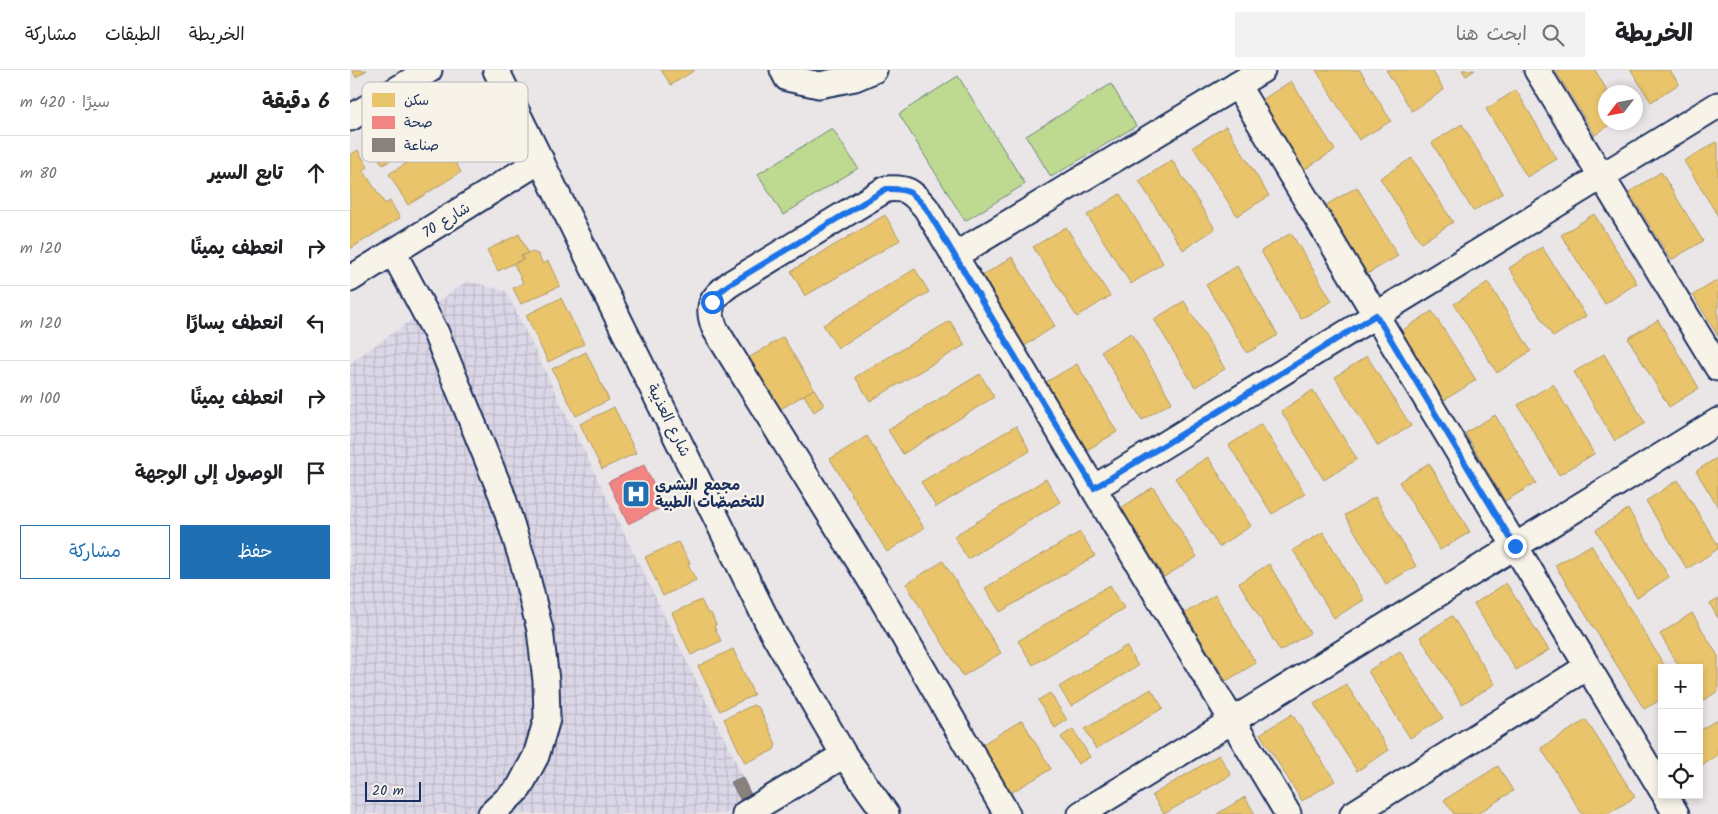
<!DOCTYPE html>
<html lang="ar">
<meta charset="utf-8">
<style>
body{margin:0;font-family:Kalam,"Playpen Sans Arabic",sans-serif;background:#f2f2f2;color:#202124;direction:rtl}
.controls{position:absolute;right:15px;bottom:15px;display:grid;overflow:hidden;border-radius:0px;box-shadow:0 2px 8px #0003}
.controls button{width:45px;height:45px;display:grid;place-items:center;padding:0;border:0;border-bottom:1px solid #e0e0e0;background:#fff;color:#202124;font:25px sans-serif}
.compass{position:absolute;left:1248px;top:15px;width:45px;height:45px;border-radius:50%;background:#fff;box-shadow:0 2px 8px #0003;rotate:238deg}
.scale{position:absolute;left:15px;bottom:12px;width:56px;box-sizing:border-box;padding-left:5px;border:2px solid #1b2f5e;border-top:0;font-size:14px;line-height:18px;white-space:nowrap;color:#1b2f5e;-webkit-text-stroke:4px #f7f3e8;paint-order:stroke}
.stop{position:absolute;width:15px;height:15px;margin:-11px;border:4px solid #1a73e8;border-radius:50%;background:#fff}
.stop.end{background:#1a73e8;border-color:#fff;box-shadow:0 1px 5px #0008}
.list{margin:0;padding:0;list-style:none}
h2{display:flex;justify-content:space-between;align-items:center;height:65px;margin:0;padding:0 20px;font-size:21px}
h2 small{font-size:16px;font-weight:400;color:#757577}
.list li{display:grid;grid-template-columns:32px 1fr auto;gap:15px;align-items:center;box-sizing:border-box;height:75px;padding:0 20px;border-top:1px solid #e0e0e0}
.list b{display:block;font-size:19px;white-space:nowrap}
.list em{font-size:16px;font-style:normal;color:#757577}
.actions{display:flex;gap:10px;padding:15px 20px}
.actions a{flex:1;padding:11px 0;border:1px solid #1f6fb2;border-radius:0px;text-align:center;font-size:18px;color:#1f6fb2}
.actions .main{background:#1f6fb2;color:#fff}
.icon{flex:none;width:28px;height:28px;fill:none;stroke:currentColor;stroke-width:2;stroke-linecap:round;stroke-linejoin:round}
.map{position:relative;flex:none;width:1368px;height:744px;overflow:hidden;direction:ltr}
header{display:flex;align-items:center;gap:30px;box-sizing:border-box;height:70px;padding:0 25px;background:#fff;border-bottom:1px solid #e0e0e0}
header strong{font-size:24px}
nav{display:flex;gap:28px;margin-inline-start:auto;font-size:18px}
.search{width:350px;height:45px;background:#f2f2f2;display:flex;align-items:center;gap:12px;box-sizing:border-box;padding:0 18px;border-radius:0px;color:#757577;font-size:19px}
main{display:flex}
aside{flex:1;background:#fff}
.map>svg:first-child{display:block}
.industrial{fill:url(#industrial-grid)}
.pitch{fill:#bed990;stroke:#6c8477}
.homes{fill:#e9c46a;stroke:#ab9766}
.health{fill:#f28482;stroke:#b26a77}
.industry{fill:#8a817c;stroke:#696873}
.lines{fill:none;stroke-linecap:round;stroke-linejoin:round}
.minor-casing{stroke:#1b2f5e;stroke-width:29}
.minor{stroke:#f7f3e8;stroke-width:25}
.route{stroke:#1a73e8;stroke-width:6}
.labels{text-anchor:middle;stroke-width:5;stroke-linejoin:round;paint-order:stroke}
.street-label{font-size:15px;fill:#1b2f5e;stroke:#f7f3e8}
.poi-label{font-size:15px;font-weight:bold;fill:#1b2f5e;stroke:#f7f3e8;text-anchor:start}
.key{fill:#f7f3e8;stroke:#b5b8bf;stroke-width:1}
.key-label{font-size:14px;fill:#1b2f5e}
</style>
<header>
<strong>الخريطة</strong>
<div class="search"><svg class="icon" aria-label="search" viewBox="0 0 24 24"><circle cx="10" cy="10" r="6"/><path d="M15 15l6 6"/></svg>ابحث هنا</div>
<nav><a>الخريطة</a><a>الطبقات</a><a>مشاركة</a></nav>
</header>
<main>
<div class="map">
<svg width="1368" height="744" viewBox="0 0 1368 744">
<defs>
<pattern id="industrial-grid" width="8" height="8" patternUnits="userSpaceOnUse" patternTransform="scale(1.25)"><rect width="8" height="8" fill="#dbd7e7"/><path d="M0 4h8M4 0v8" fill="none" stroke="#bbb9c9"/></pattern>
</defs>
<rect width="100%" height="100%" fill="#eae6e8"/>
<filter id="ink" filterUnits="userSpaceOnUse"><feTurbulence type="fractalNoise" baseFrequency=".02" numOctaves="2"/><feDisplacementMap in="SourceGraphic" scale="10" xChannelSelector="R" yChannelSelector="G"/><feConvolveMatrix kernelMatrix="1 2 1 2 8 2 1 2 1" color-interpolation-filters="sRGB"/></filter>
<g filter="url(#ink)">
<polygon class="industrial" points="117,211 156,221 403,727 375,744 0,744 0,293"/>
<g class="pitch">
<polygon points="608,6 675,114 615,151 549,44"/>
<polygon points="761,14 786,56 701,107 676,66"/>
<polygon points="482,58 508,98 433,145 408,104"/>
</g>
<g class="homes">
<polygon points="2,0 17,0 6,7"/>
<polygon points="311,0 345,0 321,15"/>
<polygon points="966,0 1010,0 1041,51 1009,70"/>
<polygon points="1036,0 1082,0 1094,20 1062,41"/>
<polygon points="1112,0 1125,0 1116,6"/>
<polygon points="1205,0 1245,0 1258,22 1256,22 1256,52 1264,52 1245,65"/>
<polygon points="1281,0 1320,0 1329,14 1301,32"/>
<polygon points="941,11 985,80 952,101 909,32"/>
<polygon points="1166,20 1207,89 1177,107 1136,39"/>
<polygon points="74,32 90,59 33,95 16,68"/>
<polygon points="1112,54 1153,123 1123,141 1082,73"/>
<polygon points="876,56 919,126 887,146 843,77"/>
<polygon points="92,71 111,102 58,135 39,104"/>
<polygon points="1366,72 1368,75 1368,146 1334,91"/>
<polygon points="8,80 18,97 13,100 35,134 40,131 50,148 0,179 0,85"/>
<polygon points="1062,88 1103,152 1071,173 1030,108"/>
<polygon points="822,90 865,159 833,180 789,111"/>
<polygon points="1311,102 1353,171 1321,190 1279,122"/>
<polygon points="1007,117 1048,186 1017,204 976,135"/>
<polygon points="770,124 813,193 781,214 737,145"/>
<polygon points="1244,144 1287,213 1255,234 1211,165"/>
<polygon points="535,145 550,170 455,226 441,201"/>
<polygon points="716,157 760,226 727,247 683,177"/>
<polygon points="941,163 982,231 951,249 911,181"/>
<polygon points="169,164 178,183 171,186 173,189 148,201 137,180"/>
<polygon points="1192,177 1236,246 1203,267 1159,198"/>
<polygon points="181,182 188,184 193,194 198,191 210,216 171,234 163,218 173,213 164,194 174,189 172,186"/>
<polygon points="662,187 705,256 673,277 629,208"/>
<polygon points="887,196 928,265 897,283 856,215"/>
<polygon points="565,199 579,222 488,278 473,255"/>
<polygon points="1368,210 1368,266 1343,225"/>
<polygon points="1138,212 1181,281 1147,303 1104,234"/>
<polygon points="211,228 234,274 198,292 176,245"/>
<polygon points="834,231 875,299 845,317 804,249"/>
<polygon points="1082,241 1126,310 1093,331 1050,262"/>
<polygon points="1308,250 1349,318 1319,337 1278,268"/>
<polygon points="600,251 615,275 520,331 505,307"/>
<polygon points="781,263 822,332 792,350 751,281"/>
<polygon points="433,267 464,319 424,343 392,292"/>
<polygon points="236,282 259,330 226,346 202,299"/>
<polygon points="1254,284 1295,353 1265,371 1224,302"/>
<polygon points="1017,286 1061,356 1028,376 985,307"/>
<polygon points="727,294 767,362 737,380 696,312"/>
<polygon points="630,304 644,327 553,384 538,360"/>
<polygon points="1203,314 1244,384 1209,405 1168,335"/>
<polygon points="464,319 474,335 464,342 454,325"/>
<polygon points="963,320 1007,389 974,410 931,341"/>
<polygon points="264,337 286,383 252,399 230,354"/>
<polygon points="1145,345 1186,413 1155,431 1115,363"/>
<polygon points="911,354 955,424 922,444 879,375"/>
<polygon points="666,356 680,381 586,437 571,412"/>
<polygon points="517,366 574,458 537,482 480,389"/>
<polygon points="858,387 901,456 869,477 825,408"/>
<polygon points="1368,387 1368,437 1346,401"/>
<polygon points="1079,393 1120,462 1090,480 1049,412"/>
<polygon points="696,409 710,432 618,489 604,466"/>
<polygon points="1328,410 1368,475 1368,479 1337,499 1296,431"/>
<polygon points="803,417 847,487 814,507 771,438"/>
<polygon points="1025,427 1066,496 1036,514 995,445"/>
<polygon points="1278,439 1319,507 1287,528 1246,460"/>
<polygon points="730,462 745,486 650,542 635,518"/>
<polygon points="973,462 1014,530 984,548 943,480"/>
<polygon points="328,472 340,493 338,494 346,510 313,526 295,487"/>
<polygon points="1241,475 1316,598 1312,598 1312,629 1294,639 1205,495"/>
<polygon points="593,491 651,583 613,606 556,514"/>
<polygon points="919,494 960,563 930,581 889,513"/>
<polygon points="1156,513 1199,580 1166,600 1124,534"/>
<polygon points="760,515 774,538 683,595 668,571"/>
<polygon points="865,525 906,593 876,611 835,543"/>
<polygon points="1368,529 1368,548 1360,534"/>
<polygon points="351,530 358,544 361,543 366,555 364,556 371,571 341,585 322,543"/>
<polygon points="1342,543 1368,586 1368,621 1351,632 1349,629 1349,598 1330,598 1310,564"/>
<polygon points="1102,546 1145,614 1112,634 1070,567"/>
<polygon points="776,576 788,596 721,636 709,617"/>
<polygon points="383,579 404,625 370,641 348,596"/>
<polygon points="1050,581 1093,648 1060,668 1018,601"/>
<polygon points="996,614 1039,680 1007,701 964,634"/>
<polygon points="801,619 813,638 746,679 735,659"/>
<polygon points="700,623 717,650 705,658 688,630"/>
<polygon points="403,635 409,638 426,674 424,680 395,693 374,649"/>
<polygon points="942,644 985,711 952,731 910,664"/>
<polygon points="1368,649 1368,685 1349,697 1349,661"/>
<polygon points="672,650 701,699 657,725 628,677"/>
<polygon points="1236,650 1285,727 1258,744 1232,744 1191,678"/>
<polygon points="723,659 740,687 728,694 711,667"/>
<polygon points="869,685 881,705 814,744 802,725"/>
<polygon points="1148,696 1163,721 1127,744 1104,744 1094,730"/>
<polygon points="895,727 905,744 867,744"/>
</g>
<polygon class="health" points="294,395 314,436 278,454 258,412"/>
<polygon class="industry" points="392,707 402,727 392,733 381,712"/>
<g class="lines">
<defs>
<g id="minor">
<polyline points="146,0 422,561 494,685 536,744"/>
<polyline points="433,0 437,8 469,15 505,8 524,0"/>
<polyline points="1187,0 1368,298"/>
<polyline points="887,15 1312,720"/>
<polyline points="0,48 79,0"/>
<polyline points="43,182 86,263 152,425 174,495 190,560 196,611 197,649 186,686 169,718 141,744"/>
<polyline points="604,186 912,0"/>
<polyline points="0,209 191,90"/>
<polyline points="744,418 1368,35"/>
<polyline points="1315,725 1326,744"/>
<polyline points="395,744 494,685"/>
<path d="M657,744l-129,-222 -163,-263c-9,-23 -4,-31 15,-45l156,-95c22,-2 26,3 40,19l362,606"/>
<polyline points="731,744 1368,351"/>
<polyline points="1003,744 1237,597"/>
</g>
</defs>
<use href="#minor" class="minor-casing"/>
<use href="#minor" class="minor"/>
</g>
</g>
<g class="lines" filter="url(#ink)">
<path class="route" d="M362,232l5,-8 13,-10 156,-95c22,-1 26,3 40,19l168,280 282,-173 139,231"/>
</g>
<defs>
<symbol id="hospital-square" viewBox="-11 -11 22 22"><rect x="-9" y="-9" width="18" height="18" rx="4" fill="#1f6fb2" stroke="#f7f3e8"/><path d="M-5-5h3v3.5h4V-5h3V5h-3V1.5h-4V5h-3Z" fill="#fff"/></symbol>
</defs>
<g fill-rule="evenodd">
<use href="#hospital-square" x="270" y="408" width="32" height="32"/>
</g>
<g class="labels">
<g class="street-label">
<text transform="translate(96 150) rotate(-32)" y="5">شارع 70</text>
<text transform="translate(319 350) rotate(64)" y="5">شارع العذيبة</text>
</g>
<g class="poi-label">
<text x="305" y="420">مجمع البشرى<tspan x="305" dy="17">للتخصصّات الطبية</tspan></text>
</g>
</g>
<rect x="12" y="12" width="166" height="80" rx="8" class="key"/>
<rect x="22" y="23" width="23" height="14" fill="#e9c46a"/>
<rect x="22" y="46" width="23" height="13" fill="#f28482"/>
<rect x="22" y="68" width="23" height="14" fill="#8a817c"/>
<g class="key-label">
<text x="54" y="35">سكن</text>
<text x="54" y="57">صحة</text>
<text x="54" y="80">صناعة</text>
</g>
</svg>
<div class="controls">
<button>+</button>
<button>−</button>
<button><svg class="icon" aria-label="locate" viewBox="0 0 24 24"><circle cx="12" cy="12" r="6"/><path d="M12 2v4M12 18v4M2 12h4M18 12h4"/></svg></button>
</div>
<svg class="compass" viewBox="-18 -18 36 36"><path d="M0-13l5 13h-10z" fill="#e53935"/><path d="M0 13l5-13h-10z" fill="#757577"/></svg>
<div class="scale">20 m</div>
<div class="stop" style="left:362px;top:232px"></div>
<div class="stop end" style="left:1165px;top:476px"></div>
</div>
<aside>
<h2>6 دقيقة<small>سيرًا · 420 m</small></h2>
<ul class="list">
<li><svg class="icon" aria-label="ahead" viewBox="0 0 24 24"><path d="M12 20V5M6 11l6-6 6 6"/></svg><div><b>تابع السير</b></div><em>80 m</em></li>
<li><svg class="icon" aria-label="right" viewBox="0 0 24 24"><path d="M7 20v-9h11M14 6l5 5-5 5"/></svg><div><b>انعطف يمينًا</b></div><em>120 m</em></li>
<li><svg class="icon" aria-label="left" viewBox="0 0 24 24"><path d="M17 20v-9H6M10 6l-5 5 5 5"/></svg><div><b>انعطف يسارًا</b></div><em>120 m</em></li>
<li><svg class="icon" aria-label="right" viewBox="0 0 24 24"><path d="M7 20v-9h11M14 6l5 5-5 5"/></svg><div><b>انعطف يمينًا</b></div><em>100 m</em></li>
<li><svg class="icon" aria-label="arrive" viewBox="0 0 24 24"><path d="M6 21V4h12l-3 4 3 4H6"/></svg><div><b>الوصول إلى الوجهة</b></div></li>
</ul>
<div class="actions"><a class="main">حفظ</a><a>مشاركة</a></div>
</aside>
</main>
